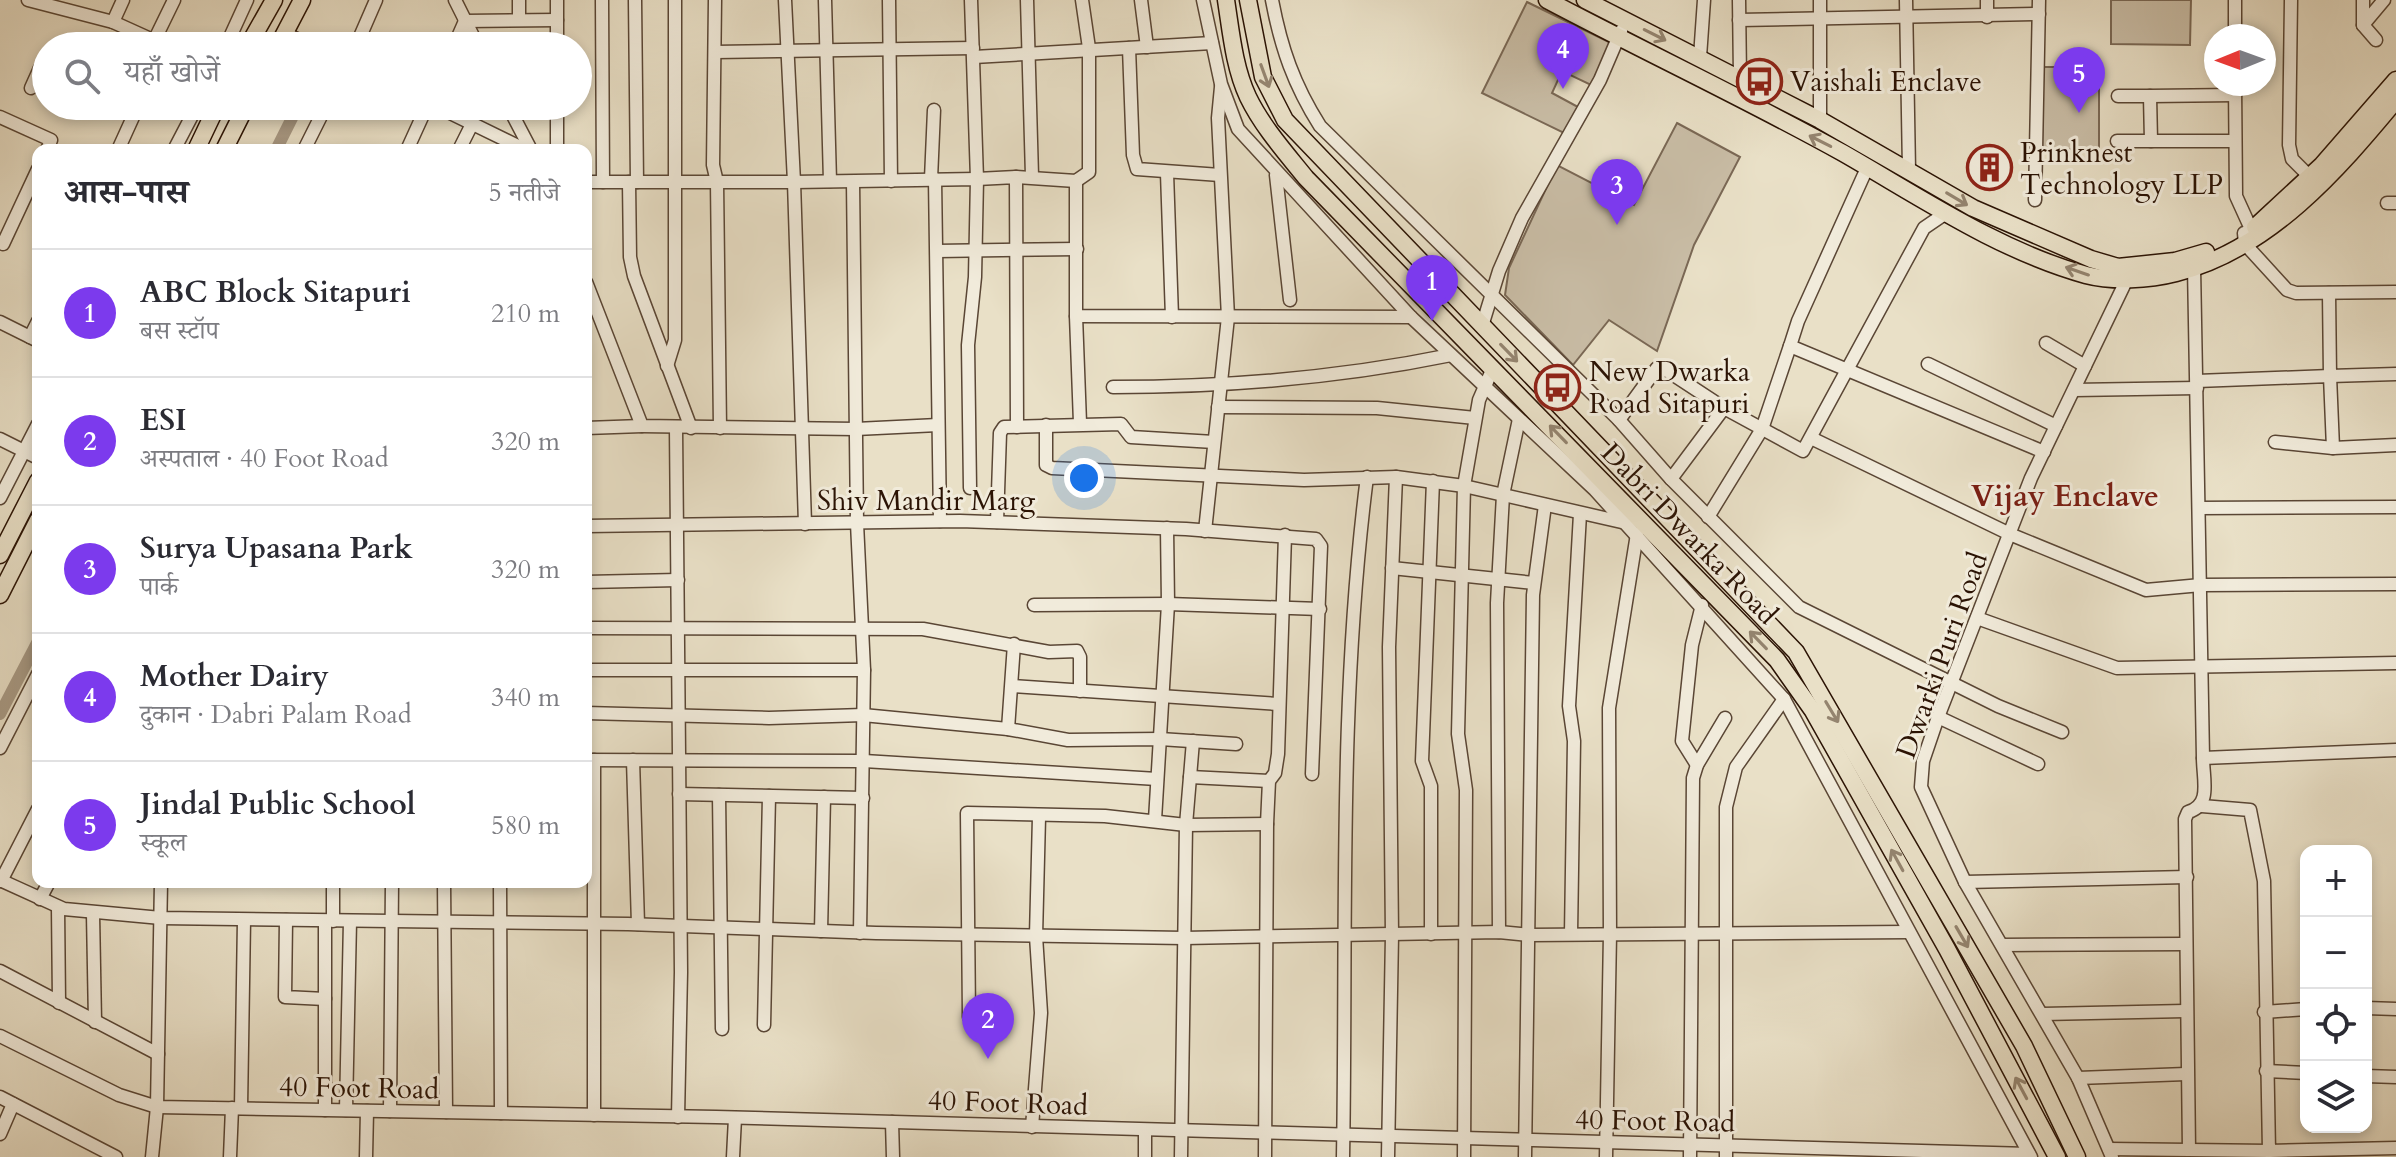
<!DOCTYPE html>
<html lang="hi">
<meta charset="utf-8">
<style>
body{margin:0;font-family:Cardo,"Noto Serif Devanagari",serif;background:#f7f7f7;color:#2b2b33}
.controls{position:absolute;right:24px;bottom:24px;display:grid;overflow:hidden;border-radius:16px;box-shadow:0 4px 12px #0003}
.controls button{width:72px;height:72px;display:grid;place-items:center;padding:0;border:0;border-bottom:2px solid #e1e1e2;background:#fff;color:#2b2b33;font:40px sans-serif}
.compass{position:absolute;left:2204px;top:24px;width:72px;height:72px;border-radius:50%;background:#fff;box-shadow:0 4px 12px #0003;rotate:269deg}
.you{position:absolute;left:1084px;top:478px;width:28px;height:28px;margin:-20px;border:6px solid #fff;border-radius:50%;background:#1a73e8;box-shadow:0 0 0 12px #1a73e833}
.badge{display:grid;place-items:center;width:52px;height:52px;border-radius:50%;background:#7c3aed;color:#fff;font-size:26px;font-weight:700}
.pin{position:absolute;translate:-50% -66px;filter:drop-shadow(0 2px 4px #0008)}
.pin::after{content:'';position:absolute;top:42px;width:28px;height:24px;background:inherit;clip-path:polygon(0 0,100% 0,50% 100%)}
.list{margin:0;padding:0;list-style:none}
h2{display:flex;justify-content:space-between;align-items:center;height:104px;margin:0;padding:0 32px;font-size:34px}
h2 small{font-size:26px;font-weight:400;color:#7c7c81}
.list li{display:grid;grid-template-columns:52px 1fr auto;gap:24px;align-items:center;box-sizing:border-box;height:128px;padding:0 32px;border-top:2px solid #e1e1e2}
.list b{display:block;font-size:30px;white-space:nowrap}
.list p{margin:0;font-size:26px;white-space:nowrap;color:#7c7c81}
.list em{font-size:26px;font-style:normal;color:#7c7c81}
.icon{flex:none;width:44px;height:44px;fill:none;stroke:currentColor;stroke-width:2;stroke-linecap:round;stroke-linejoin:round}
.map{position:relative;flex:none;width:2396px;height:1157px;overflow:hidden}
.search{position:absolute;background:#fff;box-shadow:0 4px 12px #0003;left:32px;top:32px;width:560px;height:88px;display:flex;align-items:center;gap:20px;box-sizing:border-box;padding:0 28px;border-radius:44px;color:#7c7c81;font-size:30px}
.panel{position:absolute;background:#fff;box-shadow:0 4px 12px #0003;left:32px;top:144px;width:560px;height:744px;border-radius:16px}
.map>svg:first-child{display:block}
.green{fill:#c9bda6;stroke:#7a6855;stroke-width:2}
.lines{fill:none;stroke-linecap:round;stroke-linejoin:round}
.canal{stroke:#a89a85;stroke-width:12}
.minor-casing{stroke:#5a4635;stroke-width:15}
.major-casing{stroke:#2b1304;stroke-width:19}
.minor{stroke:#f1ebdb;stroke-width:12}
.major{stroke:#e9e0c7;stroke-width:16}
.oneway{stroke:#94846f}
.labels{text-anchor:middle;stroke-width:6;stroke-linejoin:round;paint-order:stroke}
.poi-label{font-size:28px;fill:#2b1304;stroke:#f1ebdb;text-anchor:start}
.street-label{font-size:28px;fill:#2b1304;stroke:#f1ebdb}
.neighbourhood-label{font-size:30px;font-weight:bold;fill:#7a1f14;stroke:#f1ebdb}
</style>
<div class="map">
<svg width="2396" height="1157" viewBox="0 0 2396 1157">
<rect width="100%" height="100%" fill="#e9e0c7"/>
<filter id="stains"><feTurbulence type="fractalNoise" baseFrequency=".0025" numOctaves="4"/><feColorMatrix values="0 0 0 0 .2 0 0 0 0 .09 0 0 0 0 .02 0 0 0 .5 -.17"/></filter>
<radialGradient id="worn" r=".72"><stop offset=".6" stop-color="#630" stop-opacity="0"/><stop offset="1" stop-color="#630" stop-opacity=".3"/></radialGradient>
<g class="green">
<polygon points="2111,0 2191,0 2190,45 2111,44"/>
<polygon points="1527,2 1611,43 1591,85 1562,71 1552,93 1578,107 1564,133 1482,93"/>
<polygon points="2043,67 2099,67 2099,149 2042,149"/>
<polygon points="1677,123 1740,157 1694,245 1657,351 1609,320 1573,365 1505,295 1509,268 1557,165 1634,205"/>
</g>
<g class="lines">
<g class="canal">
<polyline points="276,150 298,106"/>
<polyline points="0,714 38,641"/>
</g>
<defs>
<g id="minor">
<polyline points="28,0 113,22 166,46"/>
<polyline points="455,0 478,46"/>
<polyline points="557,0 557,46"/>
<polyline points="602,0 603,182"/>
<polyline points="635,0 637,182"/>
<polyline points="715,0 713,165 717,182 720,428"/>
<polyline points="785,0 794,182 977,179 975,277 968,345 970,488"/>
<polyline points="825,0 830,181"/>
<polyline points="889,0 891,181"/>
<polyline points="971,0 977,179 1016,177 1017,427"/>
<polyline points="1027,0 1032,176"/>
<polyline points="1141,0 1147,47"/>
<polyline points="1203,0 1221,84 1238,129 1411,317 1595,490 1784,699 2031,1157"/>
<path d="M1272,0c9,48 22,85 48,126l299,294 52,59 53,-71 79,43 121,-223 22,-15"/>
<polyline points="1739,0 1740,77"/>
<polyline points="1820,0 1820,120"/>
<polyline points="1906,0 1909,170"/>
<polyline points="1987,0 1987,17"/>
<polyline points="2291,0 2289,145 2292,159 2309,176"/>
<polyline points="2363,0 2363,25 2376,40"/>
<polyline points="519,19 519,0"/>
<polyline points="1739,20 2039,14"/>
<polyline points="113,22 123,0"/>
<polyline points="2363,25 2384,0"/>
<polyline points="285,33 310,46"/>
<polyline points="2235,36 2235,0"/>
<polyline points="154,41 174,0"/>
<polyline points="226,46 247,0"/>
<polyline points="356,46 376,0"/>
<polyline points="454,46 465,21 557,20"/>
<polyline points="1129,48 1133,155 1137,169 1220,175"/>
<polyline points="715,52 973,48"/>
<polyline points="974,57 1212,43"/>
<polyline points="1700,57 1704,0"/>
<polyline points="2235,84 2236,196 2251,229"/>
<polyline points="31,88 40,68 46,66"/>
<polyline points="2118,96 2150,96 2151,141"/>
<polyline points="2150,96 2235,95"/>
<polyline points="436,106 526,150"/>
<polyline points="508,106 531,150"/>
<polyline points="0,117 51,140 47,150"/>
<polyline points="2117,141 2235,141"/>
<polyline points="118,150 138,106"/>
<polyline points="174,150 197,106"/>
<polyline points="304,150 326,106"/>
<polyline points="407,150 427,106"/>
<polyline points="459,150 472,124"/>
<polyline points="557,150 557,106"/>
<polyline points="1867,168 1798,321 1790,346 2044,452"/>
<polyline points="1167,173 1172,317"/>
<polyline points="1276,175 1290,300"/>
<polyline points="1016,177 1076,181 1089,172 1089,48 1082,0"/>
<polyline points="931,179 934,110"/>
<polyline points="935,179 940,521"/>
<polyline points="1076,181 1076,316 1411,317"/>
<polyline points="586,182 794,182 805,524"/>
<polyline points="629,182 630,257 634,276 691,428"/>
<polyline points="853,182 857,523 864,670 860,933"/>
<polyline points="2035,200 2039,0"/>
<polyline points="2387,203 2396,203"/>
<polyline points="2244,233 2245,244 2287,290 2296,293 2396,292"/>
<polyline points="3,244 38,169"/>
<polyline points="937,251 1077,249"/>
<polyline points="2194,267 2203,758 2396,750"/>
<polyline points="586,282 642,426 856,429 938,425"/>
<polyline points="2329,293 2330,376 2396,374"/>
<polyline points="1076,316 1080,423"/>
<polyline points="0,322 38,341"/>
<polyline points="1482,326 1499,271 1522,218 1600,80 1621,31"/>
<polyline points="30,337 38,321"/>
<polyline points="2046,343 2085,366"/>
<polyline points="1928,364 2056,426"/>
<polyline points="667,366 675,340 675,0"/>
<polyline points="2197,381 2330,376 2333,448"/>
<path d="M1113,387c115,0 226,-9 338,-32"/>
<polyline points="2074,390 2197,388"/>
<polyline points="1218,407 1377,408 1475,418"/>
<polyline points="1619,420 1657,368 1666,370 1724,408"/>
<polyline points="1046,425 1046,465 1052,468 1304,480 1396,477 1464,486 1626,523"/>
<polyline points="586,428 642,426"/>
<polyline points="676,428 681,972 678,1117"/>
<polyline points="1811,438 2012,535 2146,590 2201,585 2396,584"/>
<polyline points="0,439 38,458"/>
<polyline points="2275,442 2333,448 2396,445"/>
<polyline points="1671,479 1799,607 1998,706 2062,732"/>
<polyline points="0,498 38,424"/>
<polyline points="2199,508 2396,507"/>
<polyline points="1708,517 1762,429 1790,346"/>
<polyline points="997,522 1000,433 1004,427 1121,424 1131,437 1214,442"/>
<polyline points="586,526 960,521 1186,529 1316,539 1321,546 1312,774"/>
<polyline points="1205,531 1228,317 1218,118 1221,87"/>
<polyline points="1392,568 1534,583"/>
<polyline points="586,582 678,580"/>
<polyline points="1034,605 1168,604 1320,609"/>
<polyline points="1977,618 2117,668 2396,663"/>
<polyline points="586,628 923,629 1049,652 1077,651 1080,657 1080,691"/>
<polyline points="586,670 864,670"/>
<polyline points="1012,686 1278,704"/>
<polyline points="586,713 769,718 863,715 1008,729 1068,740 1160,739 1236,744"/>
<polyline points="1938,717 2038,764"/>
<polyline points="1008,729 1014,644"/>
<polyline points="0,748 38,674"/>
<polyline points="586,760 864,761 1157,779"/>
<polyline points="594,760 594,1115"/>
<polyline points="633,760 638,924"/>
<polyline points="1697,765 1682,741 1692,645 1702,605"/>
<polyline points="1190,777 1269,781"/>
<polyline points="679,794 863,798"/>
<polyline points="719,795 722,1029"/>
<polyline points="2202,806 2250,810 2264,881 2269,1151 2396,1148"/>
<polyline points="1155,820 1168,604 1167,528"/>
<polyline points="0,880 64,909 161,918 628,924 876,933 1184,938 1499,932 1530,935 1908,932"/>
<polyline points="1,881 38,809"/>
<polyline points="444,882 446,1112"/>
<polyline points="500,882 501,1113"/>
<polyline points="1965,882 2187,877"/>
<polyline points="40,899 49,882"/>
<polyline points="58,907 59,1003"/>
<polyline points="93,914 95,1022"/>
<polyline points="286,920 285,997 325,999"/>
<polyline points="333,921 333,882"/>
<polyline points="821,931 824,797"/>
<polyline points="1499,932 1497,603 1503,495 1519,419"/>
<polyline points="1431,934 1431,786 1422,761 1433,481"/>
<polyline points="1571,934 1574,741 1569,706 1580,514"/>
<polyline points="2002,945 2185,944"/>
<polyline points="0,971 158,1054"/>
<polyline points="2366,1008 2396,1009"/>
<polyline points="2264,1012 2306,1009"/>
<polyline points="2043,1014 2185,1011"/>
<polyline points="969,1017 967,813 1105,816 1186,825 1267,824"/>
<polyline points="764,1025 769,796"/>
<polyline points="0,1036 119,1095 157,1107 716,1117 2029,1154"/>
<polyline points="2266,1071 2306,1073"/>
<polyline points="2366,1076 2396,1077"/>
<polyline points="2078,1078 2186,1074"/>
<polyline points="0,1097 116,1157"/>
<polyline points="241,1108 244,920"/>
<polyline points="325,1110 325,921"/>
<polyline points="346,1110 350,921"/>
<polyline points="390,1111 392,882"/>
<polyline points="892,1122 893,1157"/>
<polyline points="1032,1127 1041,1013 1036,936 1039,817"/>
<polyline points="0,1134 13,1104"/>
<polyline points="2109,1149 2269,1151"/>
<path d="M2189,1150l-4,-331 3,-7c24,-7 15,-32 15,-54"/>
<polyline points="152,1157 157,1107 161,882"/>
<polyline points="230,1157 232,1108"/>
<polyline points="366,1157 367,1111"/>
<polyline points="733,1157 735,1118"/>
<polyline points="1145,1157 1145,1131"/>
<polyline points="1181,1157 1186,825 1193,741"/>
<polyline points="1265,1157 1267,824 1269,781 1275,773 1278,754 1285,535"/>
<path d="M1343,1157c4,-227 -5,-454 24,-680"/>
<polyline points="1388,1157 1392,935 1389,647 1396,477"/>
<polyline points="1464,1157 1466,790 1458,734 1464,486 1479,400 1493,368"/>
<polyline points="1525,1157 1533,595 1545,505"/>
<polyline points="1606,1157 1610,934 1609,708 1637,534"/>
<polyline points="1690,1157 1693,778 1697,765 1725,718"/>
<polyline points="1726,1157 1726,807 1736,767 1784,699"/>
<polyline points="2112,1157 2078,1078 1965,882 1921,787 1923,761 1938,717 2031,478 2127,279"/>
</g>
<g id="major">
<path d="M1226,0c5,32 8,67 22,97 14,29 37,55 58,81l471,482 36,51 134,238 110,208"/>
<polyline points="1248,0 1263,77 1285,120 1796,652 2024,1046 2077,1157"/>
<path d="M1547,0c98,52 199,99 296,153 77,44 156,98 243,122 27,7 63,5 90,-2 93,-23 162,-103 220,-173"/>
<polyline points="1585,0 1820,120 1973,208 2091,259 2118,267 2175,261 2206,252"/>
<polyline points="248,46 274,0"/>
<polyline points="278,46 302,0"/>
<polyline points="196,150 217,106"/>
<polyline points="224,150 246,106"/>
<polyline points="2255,227 2322,165 2396,80"/>
<polyline points="0,555 38,481"/>
<polyline points="0,595 38,520"/>
</g>
</defs>
<use href="#minor" class="minor-casing"/>
<use href="#major" class="major-casing"/>
<use href="#minor" class="minor"/>
<use href="#major" class="major"/>
</g>
<defs><path id="oneway-shaft" d="M-6 0H5M1.5-3L5.5 0L1.5 3" fill="none" stroke-width="1.6" stroke-linecap="round" stroke-linejoin="round" transform="scale(2)"/></defs>
<g class="oneway">
<use href="#oneway-shaft" transform="translate(1655 35) rotate(27)"/>
<use href="#oneway-shaft" transform="translate(1265 76) rotate(70)"/>
<use href="#oneway-shaft" transform="translate(1820 141) rotate(-153)"/>
<use href="#oneway-shaft" transform="translate(1957 199) rotate(31)"/>
<use href="#oneway-shaft" transform="translate(2077 271) rotate(-161)"/>
<use href="#oneway-shaft" transform="translate(1509 353) rotate(46)"/>
<use href="#oneway-shaft" transform="translate(1558 434) rotate(-134)"/>
<use href="#oneway-shaft" transform="translate(1758 640) rotate(-134)"/>
<use href="#oneway-shaft" transform="translate(1832 712) rotate(59)"/>
<use href="#oneway-shaft" transform="translate(1897 860) rotate(-119)"/>
<use href="#oneway-shaft" transform="translate(1962 937) rotate(60)"/>
<use href="#oneway-shaft" transform="translate(2021 1088) rotate(-118)"/>
</g>
<defs>
<symbol id="bus-ring" viewBox="-11 -11 22 22"><circle r="9.5" fill="#f1ebdb" stroke="#8f2418" stroke-width="1.5"/><path d="M-5-6H5V4H4V6H2V4H-2V6H-4V4H-5ZM-3.5-4V0h7V-4ZM-3.5 1.2v1.5H-2V1.2ZM2 1.2v1.5H3.5V1.2Z" fill="#8f2418"/></symbol>
<symbol id="building-ring" viewBox="-11 -11 22 22"><circle r="9.5" fill="#f1ebdb" stroke="#8f2418" stroke-width="1.5"/><path d="M-4-6H4V6H1V3H-1V6H-4ZM-2.5-4.3h1.7v1.8h-1.7ZM.8-4.3h1.7v1.8H.8ZM-2.5-1h1.7V.8h-1.7ZM.8-1h1.7V.8H.8Z" fill="#8f2418"/></symbol>
</defs>
<g fill-rule="evenodd">
<use href="#bus-ring" x="1734" y="56" width="51" height="51"/>
<use href="#building-ring" x="1964" y="142" width="51" height="51"/>
<use href="#bus-ring" x="1532" y="362" width="51" height="51"/>
</g>
<g class="labels">
<g class="poi-label">
<text x="1790" y="91">Vaishali Enclave</text>
<text x="2020" y="162">Prinknest<tspan x="2020" dy="32">Technology LLP</tspan></text>
<text x="1589" y="381">New Dwarka<tspan x="1589" dy="32">Road Sitapuri</tspan></text>
</g>
<g class="street-label">
<text x="926" y="510">Shiv Mandir Marg</text>
<text transform="translate(1690 533) rotate(46)" y="10">Dabri Dwarka Road</text>
<text transform="translate(1941 655) rotate(-70)" y="10">Dwarki Puri Road</text>
<text transform="translate(359 1087) rotate(1)" y="10">40 Foot Road</text>
<text transform="translate(1008 1102) rotate(2)" y="10">40 Foot Road</text>
<text transform="translate(1655 1120) rotate(1)" y="10">40 Foot Road</text>
</g>
<g class="neighbourhood-label">
<text x="2065" y="506">Vijay Enclave</text>
</g>
</g>
<rect width="100%" height="100%" filter="url(#stains)"/>
<rect width="100%" height="100%" fill="url(#worn)"/>
</svg>
<div class="controls">
<button>+</button>
<button>−</button>
<button><svg class="icon" aria-label="locate" viewBox="0 0 24 24"><circle cx="12" cy="12" r="6"/><path d="M12 2v4M12 18v4M2 12h4M18 12h4"/></svg></button>
<button><svg class="icon" aria-label="layers" viewBox="0 0 24 24"><path d="M12 4l9 5-9 5-9-5zM3 14l9 5 9-5"/></svg></button>
</div>
<svg class="compass" viewBox="-18 -18 36 36"><path d="M0-13l5 13h-10z" fill="#e53935"/><path d="M0 13l5-13h-10z" fill="#7c7c81"/></svg>
<div class="you"></div>
<div class="pin badge" style="left:1432px;top:321px">1</div>
<div class="pin badge" style="left:988px;top:1059px">2</div>
<div class="pin badge" style="left:1617px;top:225px">3</div>
<div class="pin badge" style="left:1563px;top:89px">4</div>
<div class="pin badge" style="left:2079px;top:113px">5</div>
<div class="search"><svg class="icon" aria-label="search" viewBox="0 0 24 24"><circle cx="10" cy="10" r="6"/><path d="M15 15l6 6"/></svg>यहाँ खोजें</div>
<section class="panel">
<h2>आस-पास<small>5 नतीजे</small></h2>
<ul class="list">
<li><span class="badge">1</span><div><b>ABC Block Sitapuri</b><p>बस स्टॉप</p></div><em>210 m</em></li>
<li><span class="badge">2</span><div><b>ESI</b><p>अस्पताल · 40 Foot Road</p></div><em>320 m</em></li>
<li><span class="badge">3</span><div><b>Surya Upasana Park</b><p>पार्क</p></div><em>320 m</em></li>
<li><span class="badge">4</span><div><b>Mother Dairy</b><p>दुकान · Dabri Palam Road</p></div><em>340 m</em></li>
<li><span class="badge">5</span><div><b>Jindal Public School</b><p>स्कूल</p></div><em>580 m</em></li>
</ul>
</section>
</div>
